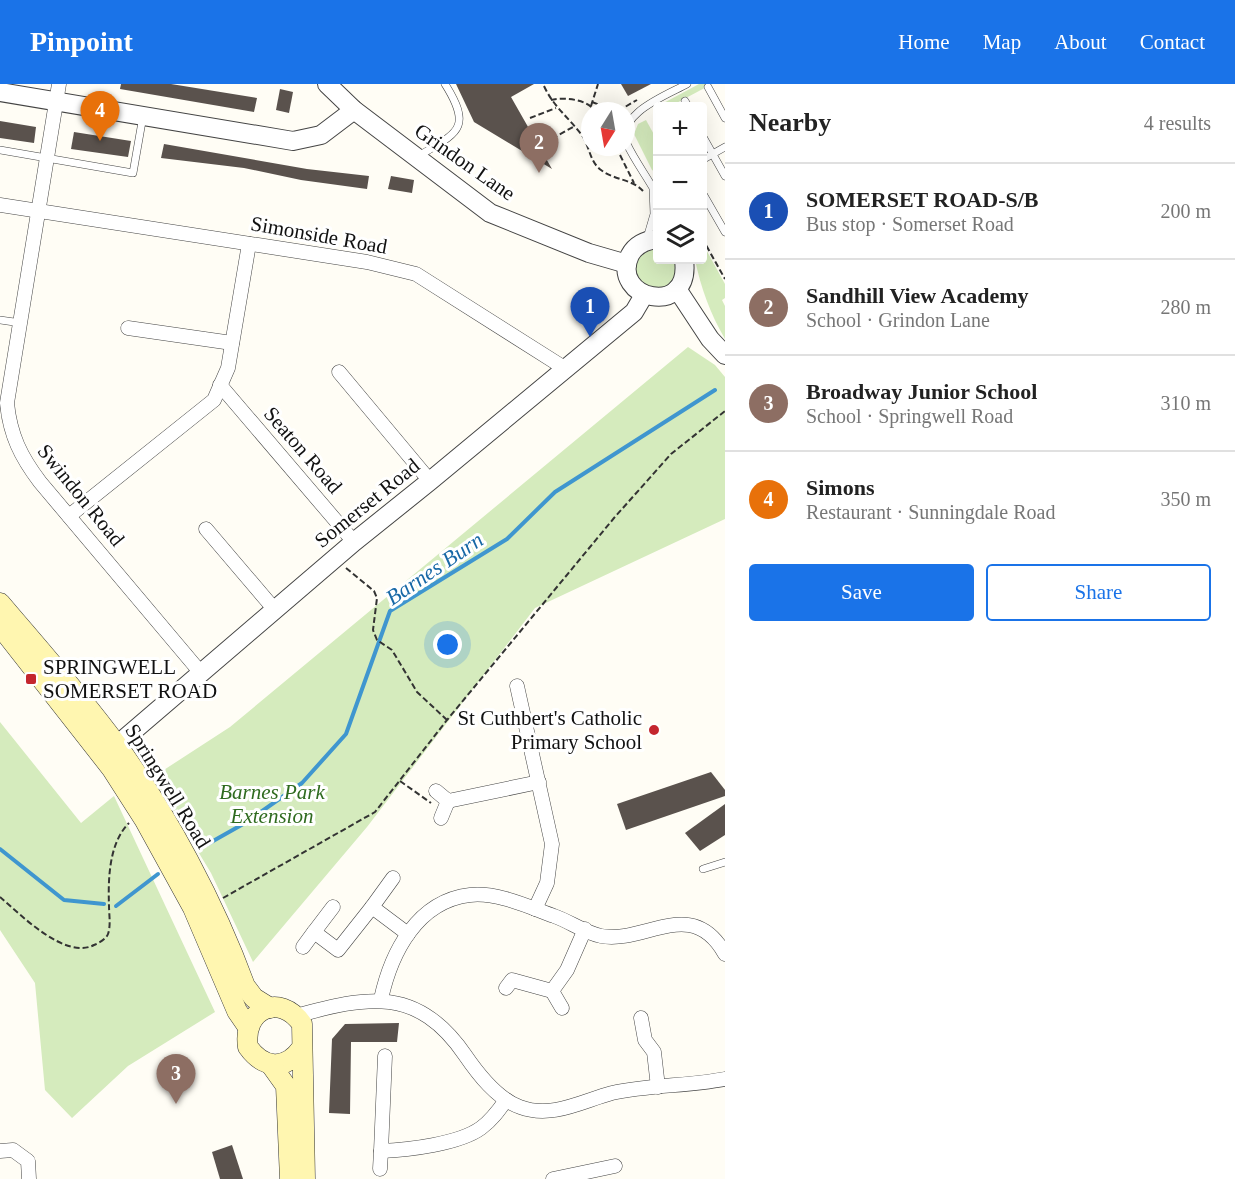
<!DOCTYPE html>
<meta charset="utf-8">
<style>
body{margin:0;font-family:Georgia,serif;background:#f6f6f6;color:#222}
.controls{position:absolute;right:18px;top:18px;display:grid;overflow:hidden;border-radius:6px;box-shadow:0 6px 24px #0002}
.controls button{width:54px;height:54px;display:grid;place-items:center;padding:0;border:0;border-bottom:2px solid #e0e0e0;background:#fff;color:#222;font:30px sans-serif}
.compass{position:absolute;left:581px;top:18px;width:54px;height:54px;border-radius:50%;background:#fff;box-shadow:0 6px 24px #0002;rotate:191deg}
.you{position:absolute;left:448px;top:561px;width:21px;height:21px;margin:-15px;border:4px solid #fff;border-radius:50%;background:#1a73e8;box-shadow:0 0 0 9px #1a73e833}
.badge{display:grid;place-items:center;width:39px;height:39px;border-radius:50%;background:#1a73e8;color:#fff;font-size:20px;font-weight:700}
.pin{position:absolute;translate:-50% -50px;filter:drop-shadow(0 2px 3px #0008)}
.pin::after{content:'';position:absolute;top:32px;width:21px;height:18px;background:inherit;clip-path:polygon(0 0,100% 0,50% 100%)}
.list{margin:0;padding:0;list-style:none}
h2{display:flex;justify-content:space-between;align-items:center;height:78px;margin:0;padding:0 24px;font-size:26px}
h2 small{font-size:20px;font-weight:400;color:#767676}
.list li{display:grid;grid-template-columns:39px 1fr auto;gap:18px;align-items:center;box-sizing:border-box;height:96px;padding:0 24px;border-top:2px solid #e0e0e0}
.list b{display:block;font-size:22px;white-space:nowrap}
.list p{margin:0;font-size:20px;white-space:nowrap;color:#767676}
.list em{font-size:20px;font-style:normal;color:#767676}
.actions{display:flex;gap:12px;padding:18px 24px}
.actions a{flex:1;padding:14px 0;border:2px solid #1a73e8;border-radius:6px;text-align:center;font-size:21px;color:#1a73e8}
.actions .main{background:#1a73e8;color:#fff}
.icon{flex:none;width:33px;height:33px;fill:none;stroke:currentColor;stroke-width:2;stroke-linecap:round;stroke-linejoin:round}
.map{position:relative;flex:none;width:725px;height:1095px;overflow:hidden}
header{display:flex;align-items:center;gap:36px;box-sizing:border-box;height:84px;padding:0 30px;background:#1a73e8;color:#fff}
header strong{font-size:28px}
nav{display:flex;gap:33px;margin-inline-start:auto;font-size:21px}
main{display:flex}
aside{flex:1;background:#fff}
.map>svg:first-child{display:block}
.green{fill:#d5ebbd}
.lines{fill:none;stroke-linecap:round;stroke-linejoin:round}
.stream{stroke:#3f96cf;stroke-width:4}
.building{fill:#5a524d}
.service-casing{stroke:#444;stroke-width:8}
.minor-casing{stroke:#444;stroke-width:15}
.tertiary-casing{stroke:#444;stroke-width:20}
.secondary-casing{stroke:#333;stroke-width:21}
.path{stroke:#333;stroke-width:2;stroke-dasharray:6 3;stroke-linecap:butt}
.service{stroke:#fff;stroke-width:7}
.minor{stroke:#fff;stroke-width:14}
.tertiary{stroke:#fff;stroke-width:18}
.secondary{stroke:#fff6b0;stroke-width:20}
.poi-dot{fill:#c4262e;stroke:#fff;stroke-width:2}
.labels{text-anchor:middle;stroke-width:6;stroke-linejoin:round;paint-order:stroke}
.street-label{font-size:21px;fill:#111;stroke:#fff}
.poi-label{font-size:21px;fill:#111;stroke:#fff;text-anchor:start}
.park-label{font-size:21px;font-style:italic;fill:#2f6b1f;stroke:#fff}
.water-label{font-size:22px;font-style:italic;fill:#1768a6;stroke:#fff}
</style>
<header>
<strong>Pinpoint</strong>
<nav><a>Home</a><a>Map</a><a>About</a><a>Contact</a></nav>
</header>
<main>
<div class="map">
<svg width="725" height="1095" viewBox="0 0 725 1095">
<rect width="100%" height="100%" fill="#fffdf5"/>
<g class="green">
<polygon points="699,0 712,0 671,22 658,22"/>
<polygon points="646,36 657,56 657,89 652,86 634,50 638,40"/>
<polygon points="657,155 658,176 684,176 686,187 659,213 627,190 631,169"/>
<path d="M703,160l22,40v14l-3,2 3,6v33c-15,-26 -24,-51 -30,-79h7z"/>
<polygon points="688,263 715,281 725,293 725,435 535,524 367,743 253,878 211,789 153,693 230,643"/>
<polygon points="0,638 81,739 114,712 215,928 128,982 72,1034 45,1006 35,899 0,846"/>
</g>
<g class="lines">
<g class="stream">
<polyline points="206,761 245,739 302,699 346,650 390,527 507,455 555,408 715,306"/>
<polyline points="0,765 64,816 104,820"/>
<polyline points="116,822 158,790"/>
</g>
</g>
<g class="building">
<polygon points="121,0 171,0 257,14 254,28 120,5"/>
<polygon points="456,0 534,0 511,13 552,85 474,38"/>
<polygon points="621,0 651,0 628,12"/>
<polygon points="280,5 293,8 289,29 276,26"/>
<polygon points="0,37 36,43 34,59 0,54"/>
<polygon points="74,48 131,57 128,73 71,65"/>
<polygon points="164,60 307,85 369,92 367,105 301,96 244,84 161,74"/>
<polygon points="391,92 414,96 412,109 388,105"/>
<polygon points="711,688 725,706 725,712 626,746 617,720"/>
<polygon points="725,720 725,751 700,767 685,749"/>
<polygon points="399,939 397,958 351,958 350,1030 329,1029 332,955 345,940"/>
<polygon points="232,1061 243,1095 220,1095 212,1068"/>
</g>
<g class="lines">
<defs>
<g id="service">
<polyline points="708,3 725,34"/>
<polyline points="685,17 688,22"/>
<polyline points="702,51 725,92"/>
<polyline points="0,66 133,89 143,32"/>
<path d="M417,73c39,-24 57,-27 28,-73"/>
<polyline points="702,76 725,63"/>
<polyline points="702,108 725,148"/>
<path d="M647,154l7,-24 -1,-26c-8,-14 -19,-29 -26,-44 -12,-30 40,-49 60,-60"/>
<polyline points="0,236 21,239"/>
<polyline points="703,785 725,778"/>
</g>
<g id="minor">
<path d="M59,0l-52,319c3,32 14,54 33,79l161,191"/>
<polyline points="0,121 367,178 416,190 566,285"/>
<polyline points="128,244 232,259"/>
<polyline points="339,288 430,397"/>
<polyline points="220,301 354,458"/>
<polyline points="69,432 214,316 228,284 249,160"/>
<polyline points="206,445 275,526"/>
<polyline points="517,602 552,760 547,799 535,825"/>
<polyline points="436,707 448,717 539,698"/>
<polyline points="441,734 448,717"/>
<polyline points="393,794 372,823 408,850"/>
<polyline points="333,823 314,848 338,866 372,823"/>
<polyline points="303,863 314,848"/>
<polyline points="506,904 512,896 552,907 567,886 585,845"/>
<polyline points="552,907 562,924"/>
<path d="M381,915c10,-46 36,-98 89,-104 28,-3 59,12 84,21 15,5 31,17 47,20 45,8 91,-41 124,18"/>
<path d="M296,932c71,-20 122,-30 169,39 13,19 32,44 55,52 32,12 62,-6 92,-14 37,-8 76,-7 113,-14"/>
<polyline points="641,934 645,956 654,968 658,1003"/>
<path d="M385,972l-4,95c27,-1 78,-7 100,-23 11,-8 18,-18 25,-28"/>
<polyline points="0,1067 13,1066 28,1077 29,1095"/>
<polyline points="380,1085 381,1067"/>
<polyline points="553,1095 615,1082"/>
</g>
<g id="tertiary">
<polyline points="327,0 354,26 490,129 589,169 627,180"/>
<polyline points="0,8 293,57 321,51 354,26"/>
<path d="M658,155c-12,1 -22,5 -28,16 -21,44 62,64 54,5"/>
<polyline points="677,205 710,255 725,271"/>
<polyline points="117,661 354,458 430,397 634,228 644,211"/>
</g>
<g id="secondary">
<path d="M0,519c39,46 80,92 116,141 51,70 99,160 129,242l9,12 16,10"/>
<polyline points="0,542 112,685 144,735 193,824 237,927 248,943"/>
<path d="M301,965c-16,22 -38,19 -53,-2 -6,-38 32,-55 54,-23l3,155"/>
<polyline points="271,981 286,1002 290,1095"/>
</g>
</defs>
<use href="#service" class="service-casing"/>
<use href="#minor" class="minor-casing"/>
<use href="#tertiary" class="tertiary-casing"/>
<use href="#secondary" class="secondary-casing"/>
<g class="path">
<path d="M544,2c9,20 24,31 37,48 9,12 8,27 20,36 13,10 31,9 42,21"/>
<path d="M551,16c13,-3 36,-1 44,11"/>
<polyline points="592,18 615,27"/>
<polyline points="591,22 598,0"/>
<polyline points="618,27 637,16"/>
<polyline points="530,34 556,24"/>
<polyline points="544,59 573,43"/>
<polyline points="616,63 634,99"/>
<polyline points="702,154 725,195"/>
<polyline points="346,484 374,507 377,514 373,546 377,556 392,566 417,608 447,636"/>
<polyline points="400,697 431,719"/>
<path d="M0,813c21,18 65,63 94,48 5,-2 12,-6 14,-11 3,-8 1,-20 1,-28 -1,-28 0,-63 20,-83"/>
<polyline points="223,814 375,728 447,636 614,434 671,370 725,327"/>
</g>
<use href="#service" class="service"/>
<use href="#minor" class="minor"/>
<use href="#tertiary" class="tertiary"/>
<use href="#secondary" class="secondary"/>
</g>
<g class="poi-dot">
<rect x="25" y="589" width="12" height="12" rx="3"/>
<circle cx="654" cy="646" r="6"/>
</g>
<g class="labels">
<g class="street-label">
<text transform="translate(465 78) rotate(35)" y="7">Grindon Lane</text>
<text transform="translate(319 151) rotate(10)" y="7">Simonside Road</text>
<text transform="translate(303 366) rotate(49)" y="7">Seaton Road</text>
<text transform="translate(81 411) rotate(51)" y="7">Swindon Road</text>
<text transform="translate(367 419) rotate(-39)" y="7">Somerset Road</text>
<text transform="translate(168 702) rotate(58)" y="7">Springwell Road</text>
</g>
<g class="poi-label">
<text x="43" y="590">SPRINGWELL<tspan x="43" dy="24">SOMERSET ROAD</tspan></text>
<text x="642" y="641" text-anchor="end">St Cuthbert's Catholic<tspan x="642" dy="24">Primary School</tspan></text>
</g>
<g class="park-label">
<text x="272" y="715">Barnes Park<tspan x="272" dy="24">Extension</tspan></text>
</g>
<g class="water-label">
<text transform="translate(434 484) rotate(-34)" y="8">Barnes Burn</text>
</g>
</g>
</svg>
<div class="controls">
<button>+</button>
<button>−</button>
<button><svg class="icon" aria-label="layers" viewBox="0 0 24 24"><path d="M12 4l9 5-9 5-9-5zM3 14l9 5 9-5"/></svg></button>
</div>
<svg class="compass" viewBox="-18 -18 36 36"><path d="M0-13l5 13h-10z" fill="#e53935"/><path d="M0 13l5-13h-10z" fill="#767676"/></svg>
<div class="you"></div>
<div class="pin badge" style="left:590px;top:253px;background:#1a4fb4">1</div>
<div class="pin badge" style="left:539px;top:89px;background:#8d6e63">2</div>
<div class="pin badge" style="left:176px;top:1020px;background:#8d6e63">3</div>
<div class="pin badge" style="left:100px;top:57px;background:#e8710a">4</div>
</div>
<aside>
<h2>Nearby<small>4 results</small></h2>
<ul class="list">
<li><span class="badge" style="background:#1a4fb4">1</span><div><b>SOMERSET ROAD-S/B</b><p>Bus stop · Somerset Road</p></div><em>200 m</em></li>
<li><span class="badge" style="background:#8d6e63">2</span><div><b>Sandhill View Academy</b><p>School · Grindon Lane</p></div><em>280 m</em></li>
<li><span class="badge" style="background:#8d6e63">3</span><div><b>Broadway Junior School</b><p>School · Springwell Road</p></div><em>310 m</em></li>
<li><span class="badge" style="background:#e8710a">4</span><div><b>Simons</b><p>Restaurant · Sunningdale Road</p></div><em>350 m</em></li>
</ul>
<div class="actions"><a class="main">Save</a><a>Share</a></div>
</aside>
</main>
